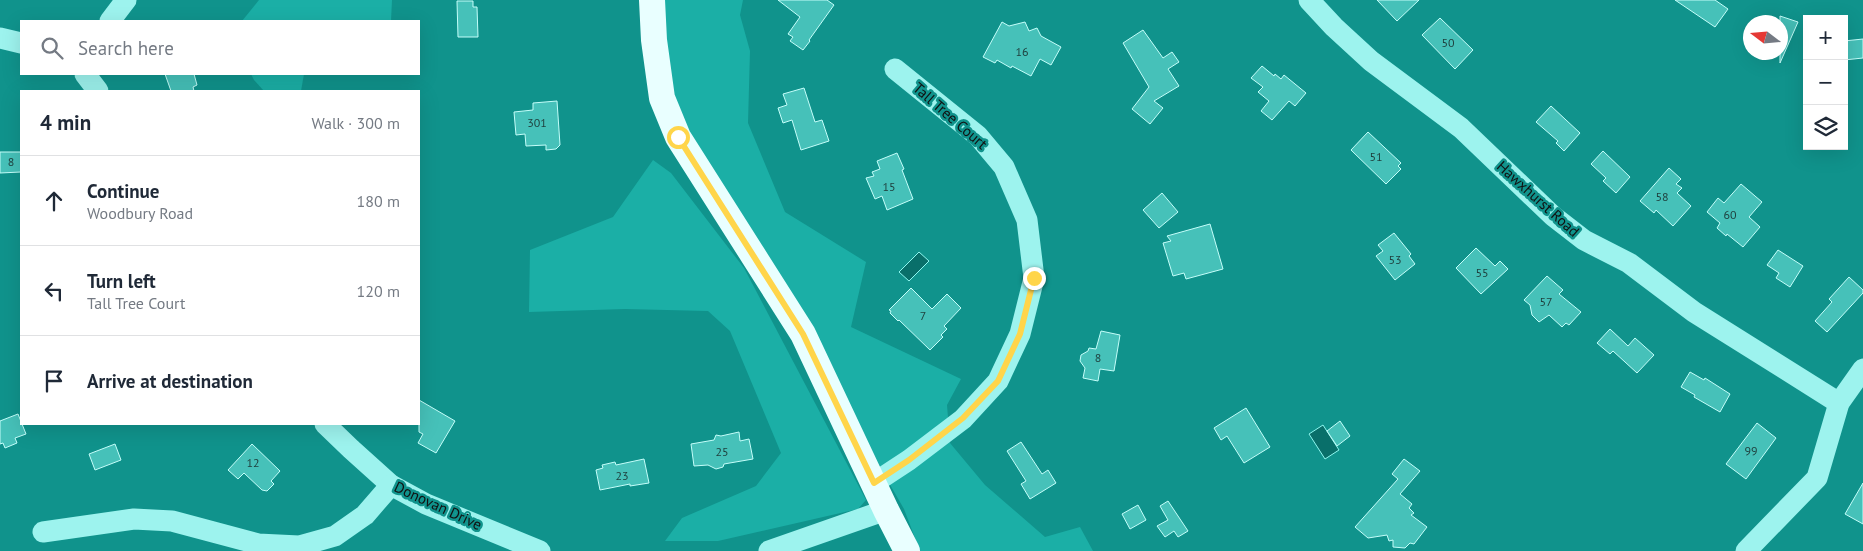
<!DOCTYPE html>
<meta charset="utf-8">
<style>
body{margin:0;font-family:"PT Sans",sans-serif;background:#f6f6f7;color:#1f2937}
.controls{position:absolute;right:15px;top:15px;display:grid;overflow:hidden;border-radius:0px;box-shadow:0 5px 20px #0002}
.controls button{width:45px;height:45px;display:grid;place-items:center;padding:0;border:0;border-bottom:1px solid #e0e1e3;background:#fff;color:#1f2937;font:25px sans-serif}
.compass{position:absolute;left:1743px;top:15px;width:45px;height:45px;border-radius:50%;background:#fff;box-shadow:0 5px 20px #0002;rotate:286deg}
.stop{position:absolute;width:15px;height:15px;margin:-11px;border:4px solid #ffd54a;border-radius:50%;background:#fff}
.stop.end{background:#ffd54a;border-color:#fff;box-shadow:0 1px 5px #0008}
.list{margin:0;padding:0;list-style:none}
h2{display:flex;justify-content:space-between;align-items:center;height:65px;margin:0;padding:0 20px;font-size:21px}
h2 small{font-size:16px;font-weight:400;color:#747a83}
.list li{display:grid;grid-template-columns:32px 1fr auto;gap:15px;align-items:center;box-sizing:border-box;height:90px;padding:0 20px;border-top:1px solid #e0e1e3}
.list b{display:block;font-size:19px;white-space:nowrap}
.list p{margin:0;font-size:16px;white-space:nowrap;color:#747a83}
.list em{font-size:16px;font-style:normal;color:#747a83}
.icon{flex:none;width:28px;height:28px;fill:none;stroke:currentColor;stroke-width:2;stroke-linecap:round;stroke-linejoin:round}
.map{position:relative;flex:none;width:1863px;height:551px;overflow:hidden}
.search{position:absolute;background:#fff;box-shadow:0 5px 20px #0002;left:20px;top:20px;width:400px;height:55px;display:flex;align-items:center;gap:12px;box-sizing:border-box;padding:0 18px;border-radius:0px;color:#747a83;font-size:19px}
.panel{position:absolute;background:#fff;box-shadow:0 5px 20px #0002;left:20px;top:90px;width:400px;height:335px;border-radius:0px}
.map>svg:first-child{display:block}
.green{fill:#1bafa6}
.water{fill:#096f6a;stroke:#8ef7ef}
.building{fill:#46c1b9;stroke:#c4fefa}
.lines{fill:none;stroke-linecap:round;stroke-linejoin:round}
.minor{stroke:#9df3ee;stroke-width:21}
.major{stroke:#e9ffff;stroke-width:26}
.route{stroke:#ffd54a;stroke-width:6}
.labels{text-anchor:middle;stroke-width:5;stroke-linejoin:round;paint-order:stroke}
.number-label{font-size:12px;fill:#1e3d3b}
.street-label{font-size:15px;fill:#111;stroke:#10938c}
</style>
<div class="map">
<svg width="1863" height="551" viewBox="0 0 1863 551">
<rect width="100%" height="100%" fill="#10938c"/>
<g class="green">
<polygon points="259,0 392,0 391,21 242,21"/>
<polygon points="661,0 743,0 740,15 750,51 748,123 785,212 866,262 851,327 961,379 947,405 950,443 985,485 1045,537 1080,527 1093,551 920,551 904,509 665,93"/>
<polygon points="251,74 304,74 301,91 264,91 254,80"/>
<polygon points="653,160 671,173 744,268 866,500 858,509 718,541 665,541 682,518 756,486 781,453 730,331 708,311 625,309 529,312 530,250 613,217"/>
</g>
<g class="water">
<polygon points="919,252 929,261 909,281 899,272"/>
<polygon points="1323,425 1339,450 1325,459 1309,434"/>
</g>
<g class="building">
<polygon points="778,0 827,0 834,5 809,40 810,41 803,50 790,41 793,37 788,34 800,17"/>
<polygon points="1377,0 1419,0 1397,21"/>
<polygon points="1675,0 1715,0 1728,9 1715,27"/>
<polygon points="457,1 473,1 473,7 477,7 478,37 458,37"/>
<polygon points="1780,16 1798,22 1780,63"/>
<polygon points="1440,18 1473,50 1455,69 1422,35"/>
<polygon points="1002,22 1009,26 1025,22 1029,31 1037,28 1041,36 1061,47 1051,65 1040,59 1031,76 1012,66 1011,68 997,60 995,63 983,57"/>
<polygon points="1143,30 1163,58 1172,52 1179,62 1168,69 1179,86 1154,101 1163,108 1150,124 1132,109 1149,87 1123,43"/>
<polygon points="1863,39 1863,58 1844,60 1844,41"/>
<polygon points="1262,66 1274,76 1275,74 1281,79 1284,75 1306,93 1295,106 1289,101 1272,120 1261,111 1269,101 1258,92 1263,87 1251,78"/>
<polygon points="165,74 194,74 197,85 193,87 194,91 171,91"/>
<polygon points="804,88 815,122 822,120 829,141 801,150 792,120 783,123 778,108 787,105 783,94"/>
<polygon points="557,101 560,145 556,149 546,150 546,145 526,146 525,134 516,135 514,112 533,110 533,103"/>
<polygon points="1551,106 1580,133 1564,151 1556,143 1558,141 1536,122"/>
<polygon points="1368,132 1401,163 1398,166 1401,169 1386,184 1351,150"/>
<polygon points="1603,151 1630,177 1616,193 1603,181 1606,178 1591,164"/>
<polygon points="0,152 21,152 21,172 0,173"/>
<polygon points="897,153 904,169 902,170 913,199 887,210 882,196 875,199 866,178 874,176 872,172 880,169 877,161"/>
<polygon points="1669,168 1681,179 1676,184 1682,188 1677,193 1691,206 1673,226 1656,210 1654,213 1640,201"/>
<polygon points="1741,184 1762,202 1749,217 1760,227 1743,247 1727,234 1726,236 1717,228 1720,223 1707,212 1718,198 1724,203"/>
<polygon points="1162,193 1178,212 1159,228 1143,210"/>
<polygon points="1210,224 1223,269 1186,279 1184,273 1173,276 1163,243 1171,241 1167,236"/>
<polygon points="1394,233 1411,254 1409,256 1415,264 1395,280 1376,256 1383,251 1378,245"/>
<polygon points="1476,248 1495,266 1500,261 1508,269 1481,294 1456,268"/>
<polygon points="1778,250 1803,266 1790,287 1776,278 1779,273 1767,265"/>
<polygon points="1547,276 1563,290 1559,294 1581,312 1569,325 1566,323 1562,327 1549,315 1539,322 1532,315 1530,305 1524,300"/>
<polygon points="1849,277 1863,290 1863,293 1827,332 1815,321 1832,302 1829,299"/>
<polygon points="911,288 932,309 947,294 961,308 944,326 947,329 941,335 943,337 930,350 899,320 898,321 890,313 891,311 889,310"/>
<polygon points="1610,329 1628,346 1635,338 1654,355 1637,373 1613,351 1610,354 1597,343"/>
<polygon points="1101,331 1120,335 1114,371 1100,369 1098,381 1083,378 1085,368 1080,361 1081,355 1088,351 1089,348 1096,349"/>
<polygon points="1690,372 1704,380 1705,378 1730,394 1720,412 1694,397 1695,395 1681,387"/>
<polygon points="419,400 455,421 436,453 418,443 423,434 419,432"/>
<polygon points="1246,408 1270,447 1244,463 1227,436 1221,440 1214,428"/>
<polygon points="18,414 26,434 15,438 17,443 5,448 3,443 0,444 0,421"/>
<polygon points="1340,421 1350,436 1337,446 1327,431"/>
<polygon points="1757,423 1776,438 1746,479 1726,464"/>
<polygon points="739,432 740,441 749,439 753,459 724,464 723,467 716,469 708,465 694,466 691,444 714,440 716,435 721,436"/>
<polygon points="1021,442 1042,474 1048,470 1056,483 1030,499 1021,484 1026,481 1007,451"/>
<polygon points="115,444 121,460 95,470 89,454"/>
<polygon points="252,444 280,471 271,481 274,484 267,491 262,490 244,473 238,479 228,470"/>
<polygon points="644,459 649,483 630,486 630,484 600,490 596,470 603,468 602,465 615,462 616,465"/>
<polygon points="1404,459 1420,471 1400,494 1412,504 1409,508 1414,513 1411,515 1427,527 1414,544 1410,543 1405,548 1393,547 1393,540 1389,541 1387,535 1368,538 1355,527 1398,479 1392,474"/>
<polygon points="1863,483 1863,524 1845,514"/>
<polygon points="1168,501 1188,531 1178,537 1174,531 1165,537 1157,526 1168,520 1160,506"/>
<polygon points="1138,505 1146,520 1130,529 1122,514"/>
</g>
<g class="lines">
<g class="minor">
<polyline points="1309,0 1334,27 1371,61 1461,128 1553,216 1584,240 1629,263 1694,312 1839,403"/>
<polyline points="110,21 126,0"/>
<polyline points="0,38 21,43"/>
<polyline points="85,74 98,91"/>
<polyline points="325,424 351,449 391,485 426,504 540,551"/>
<polyline points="874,483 909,460 963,419 998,381 1020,334 1034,278 1027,220 1004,167 978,136 895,69"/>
<polyline points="43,532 134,519 172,521 258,544 299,546 335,536 365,515 391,485"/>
<polyline points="769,551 886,510"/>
<polyline points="1746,551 1817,478 1839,403 1863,369"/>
</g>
<polyline class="major" points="652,0 654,40 662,98 678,137 803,334 886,510 907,551"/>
</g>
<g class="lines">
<polyline class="route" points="678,137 803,334 874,483 909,460 963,418 998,381 1020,334 1034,278"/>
</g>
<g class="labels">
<g class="number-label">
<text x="1448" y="47">50</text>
<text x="1022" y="56">16</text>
<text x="537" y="127">301</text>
<text x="1376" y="161">51</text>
<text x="11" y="166">8</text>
<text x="889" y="191">15</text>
<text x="1662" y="201">58</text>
<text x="1730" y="219">60</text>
<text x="1395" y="264">53</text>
<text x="1482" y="277">55</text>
<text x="1546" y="306">57</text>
<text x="923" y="320">7</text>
<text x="1098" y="362">8</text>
<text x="1751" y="455">99</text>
<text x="722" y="456">25</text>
<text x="253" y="467">12</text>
<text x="622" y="480">23</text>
</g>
<g class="street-label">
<text transform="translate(950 116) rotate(41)" y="5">Tall Tree Court</text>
<text transform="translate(1538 199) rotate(42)" y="5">Hawxhurst Road</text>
<text transform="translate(438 506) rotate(25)" y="5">Donovan Drive</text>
</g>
</g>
</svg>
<div class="controls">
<button>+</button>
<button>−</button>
<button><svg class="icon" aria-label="layers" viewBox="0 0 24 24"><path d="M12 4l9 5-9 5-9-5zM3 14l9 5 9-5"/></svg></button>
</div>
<svg class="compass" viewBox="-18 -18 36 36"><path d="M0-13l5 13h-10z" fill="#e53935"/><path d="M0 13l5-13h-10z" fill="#747a83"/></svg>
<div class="stop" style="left:678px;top:137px"></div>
<div class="stop end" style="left:1034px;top:278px"></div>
<div class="search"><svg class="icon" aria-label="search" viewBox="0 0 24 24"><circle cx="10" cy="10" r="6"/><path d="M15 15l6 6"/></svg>Search here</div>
<section class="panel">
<h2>4 min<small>Walk · 300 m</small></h2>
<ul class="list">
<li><svg class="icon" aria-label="ahead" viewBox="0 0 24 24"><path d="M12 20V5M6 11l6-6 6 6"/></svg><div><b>Continue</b><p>Woodbury Road</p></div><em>180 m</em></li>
<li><svg class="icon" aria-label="left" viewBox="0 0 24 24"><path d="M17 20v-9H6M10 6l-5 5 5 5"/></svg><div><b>Turn left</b><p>Tall Tree Court</p></div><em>120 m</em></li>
<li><svg class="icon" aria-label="arrive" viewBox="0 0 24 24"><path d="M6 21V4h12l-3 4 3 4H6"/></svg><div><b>Arrive at destination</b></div></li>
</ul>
</section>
</div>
